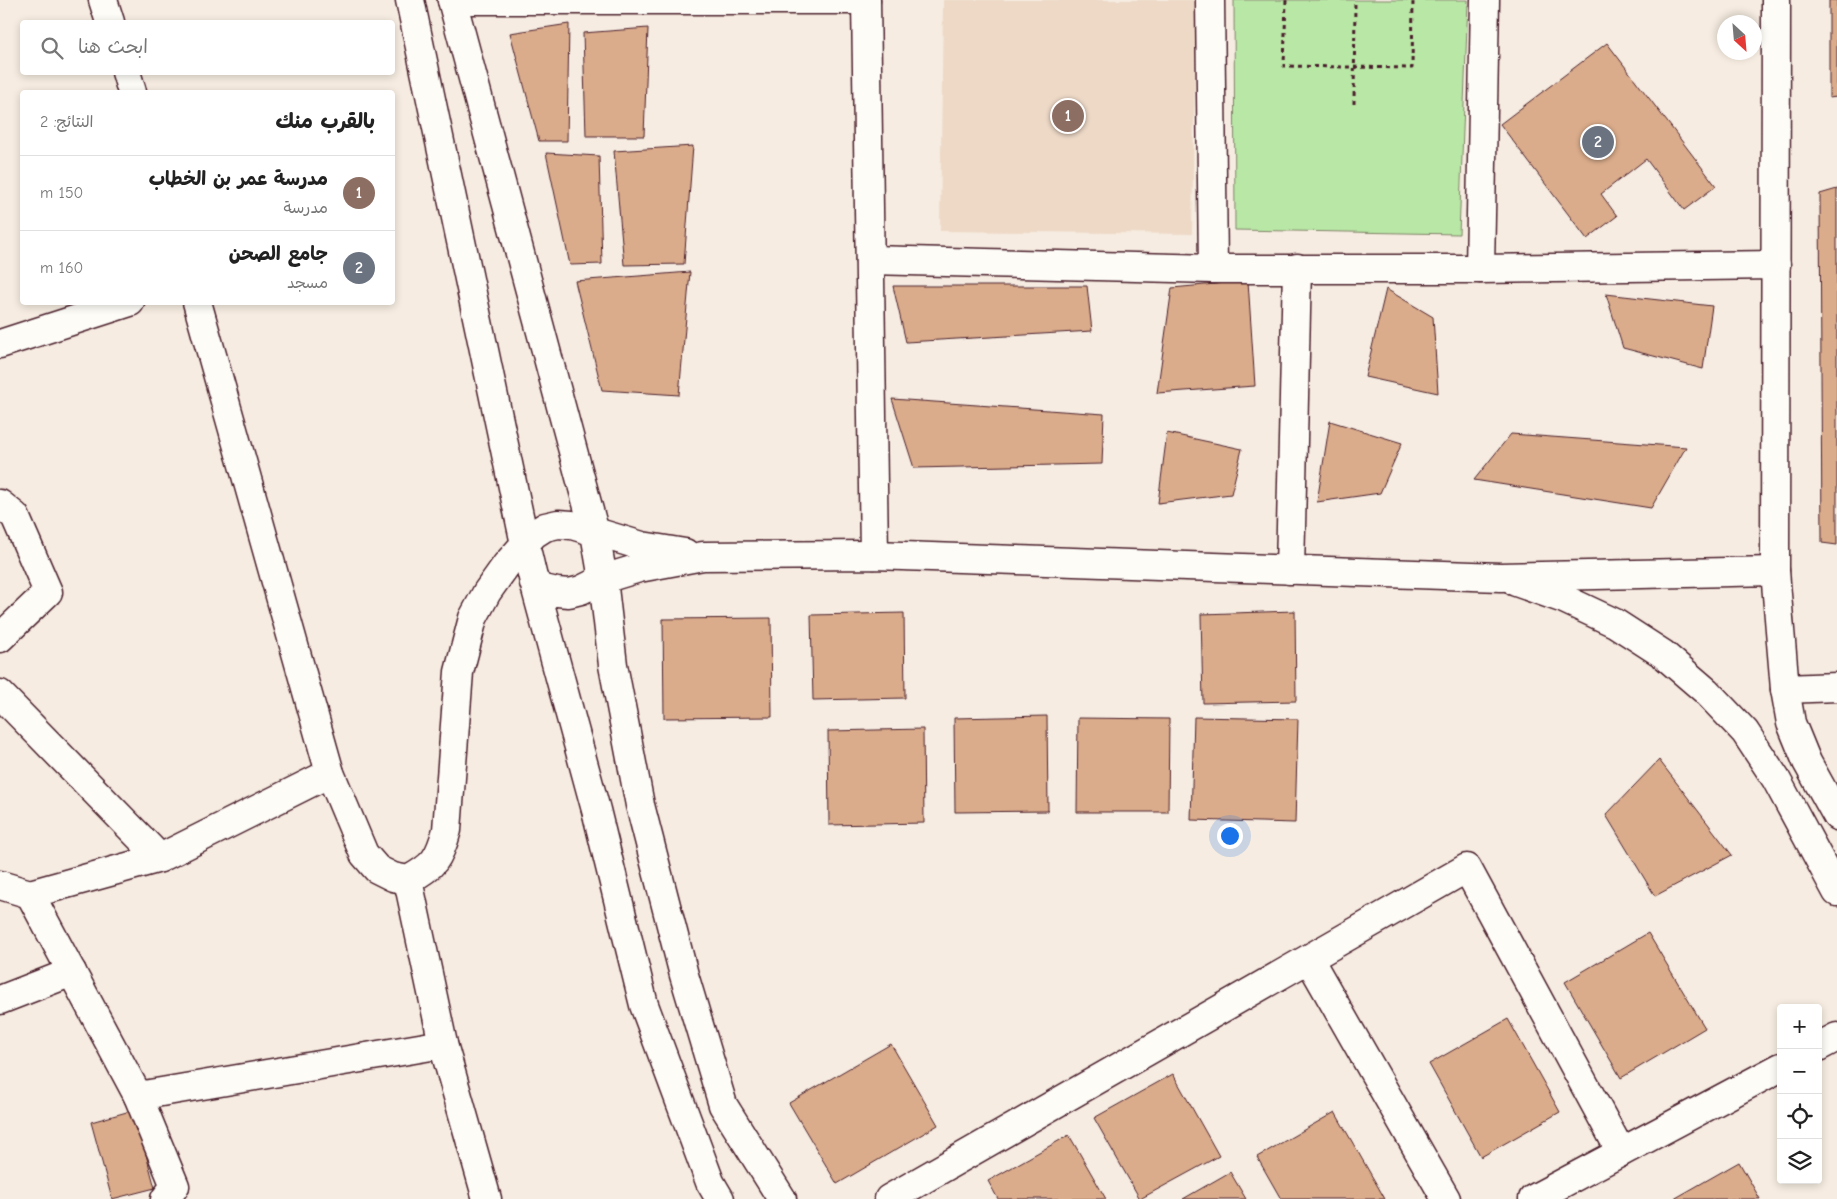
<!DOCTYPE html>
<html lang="ar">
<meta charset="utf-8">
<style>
body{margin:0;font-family:"Comic Neue","Playpen Sans Arabic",sans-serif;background:#f6f6f6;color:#222;direction:rtl}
.controls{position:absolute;right:15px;bottom:15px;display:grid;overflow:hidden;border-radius:5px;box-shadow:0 2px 8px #0003}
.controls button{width:45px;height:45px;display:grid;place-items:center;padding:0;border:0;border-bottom:1px solid #e0e0e0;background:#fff;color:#222;font:25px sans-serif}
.compass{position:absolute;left:1717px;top:15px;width:45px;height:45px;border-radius:50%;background:#fff;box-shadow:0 2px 8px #0003;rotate:154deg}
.you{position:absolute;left:1229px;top:835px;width:18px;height:18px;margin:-12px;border:4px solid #fff;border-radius:50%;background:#1a73e8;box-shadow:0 0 0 8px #1a73e833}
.badge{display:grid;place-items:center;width:32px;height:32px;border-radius:50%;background:#ea580c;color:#fff;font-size:16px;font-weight:700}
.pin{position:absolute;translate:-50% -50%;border:2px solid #fff;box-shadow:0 1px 5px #0006}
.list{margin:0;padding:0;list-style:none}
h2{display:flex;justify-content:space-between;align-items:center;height:65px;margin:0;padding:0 20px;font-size:21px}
h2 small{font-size:16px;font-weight:400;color:#767676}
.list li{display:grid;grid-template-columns:32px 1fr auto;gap:15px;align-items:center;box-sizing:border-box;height:75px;padding:0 20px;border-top:1px solid #e0e0e0}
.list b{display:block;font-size:19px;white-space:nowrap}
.list p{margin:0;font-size:16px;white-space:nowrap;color:#767676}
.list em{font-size:16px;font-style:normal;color:#767676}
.icon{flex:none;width:28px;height:28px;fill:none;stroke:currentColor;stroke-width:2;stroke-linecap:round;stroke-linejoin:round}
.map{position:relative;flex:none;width:1837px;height:1199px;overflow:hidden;direction:ltr}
.search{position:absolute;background:#fff;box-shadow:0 2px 8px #0003;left:20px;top:20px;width:375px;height:55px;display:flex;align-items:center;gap:12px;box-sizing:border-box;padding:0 18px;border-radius:5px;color:#767676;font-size:19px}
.panel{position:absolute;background:#fff;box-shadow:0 2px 8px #0003;left:20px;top:90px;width:375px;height:215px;border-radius:5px;direction:rtl}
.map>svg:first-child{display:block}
.built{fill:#eed9c7}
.green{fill:#b8e7a6;stroke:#818368}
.building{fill:#daac8b;stroke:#4a1f2b}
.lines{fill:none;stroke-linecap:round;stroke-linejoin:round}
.street-casing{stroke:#4a1f2b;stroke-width:31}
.secondary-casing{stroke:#4a1f2b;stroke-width:31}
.path{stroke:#4a1f2b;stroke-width:3;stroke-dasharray:4 4;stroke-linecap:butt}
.street{stroke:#fdfcf7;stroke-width:28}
.secondary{stroke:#fdfcf7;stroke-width:28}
</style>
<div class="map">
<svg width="1837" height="1199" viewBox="0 0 1837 1199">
<rect width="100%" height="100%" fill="#f6ece1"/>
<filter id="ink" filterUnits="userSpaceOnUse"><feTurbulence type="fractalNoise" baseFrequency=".02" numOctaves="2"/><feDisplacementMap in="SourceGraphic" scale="10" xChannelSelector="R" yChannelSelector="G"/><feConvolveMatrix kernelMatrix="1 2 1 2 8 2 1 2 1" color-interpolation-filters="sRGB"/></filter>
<g filter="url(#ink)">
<polygon class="built" points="943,0 1196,0 1192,234 940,231"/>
<polygon class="green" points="1234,0 1468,0 1459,234 1235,230"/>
<g class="building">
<polygon points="1829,0 1837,0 1837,97 1829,98"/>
<polygon points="569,24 567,141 539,141 510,33"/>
<polygon points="648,28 644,136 586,136 583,33"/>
<polygon points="1607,43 1716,186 1684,210 1646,159 1601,194 1617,216 1587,239 1500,124"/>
<polygon points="693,146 684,264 624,265 614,151"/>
<polygon points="546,153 599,156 602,264 570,265"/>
<polygon points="1837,189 1837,545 1822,543 1820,194"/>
<polygon points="690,272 679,395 602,390 575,281"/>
<polygon points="1248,281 1255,386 1157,393 1172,288"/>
<polygon points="893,286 1087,286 1092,331 906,342"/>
<polygon points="1386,289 1433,317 1438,393 1365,377"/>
<polygon points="1606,294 1712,306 1703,369 1623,348"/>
<polygon points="892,399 1104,414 1102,464 914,468"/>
<polygon points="1330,421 1402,443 1380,493 1317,502"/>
<polygon points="1167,433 1242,449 1231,494 1158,503"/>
<polygon points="1511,434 1686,447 1651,508 1474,480"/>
<polygon points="1295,611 1296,701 1203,703 1201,614"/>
<polygon points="904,613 905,698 813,700 811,615"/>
<polygon points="771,618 772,717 664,718 663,619"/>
<polygon points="1047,716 1048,811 955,812 954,718"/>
<polygon points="1194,717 1298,719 1295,823 1191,820"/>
<polygon points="1078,718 1169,719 1168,812 1077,812"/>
<polygon points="923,729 924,823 829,825 828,731"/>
<polygon points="1659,760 1732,855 1655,896 1606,815"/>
<polygon points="1648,933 1705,1028 1621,1078 1565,982"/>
<polygon points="1508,1019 1560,1112 1481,1157 1429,1064"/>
<polygon points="891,1044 938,1125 837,1184 789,1103"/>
<polygon points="1173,1074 1219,1156 1140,1199 1094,1118"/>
<polygon points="134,1110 155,1188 112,1199 91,1122"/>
<polygon points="1335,1112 1385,1199 1281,1199 1257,1157"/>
<polygon points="1069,1135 1106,1199 998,1199 988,1181"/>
<polygon points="1739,1162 1760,1199 1674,1199"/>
<polygon points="1230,1172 1246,1199 1183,1199"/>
</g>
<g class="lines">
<defs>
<g id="street">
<polyline points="103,0 110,22"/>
<polyline points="452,0 866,0"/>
<polyline points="866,0 874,555"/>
<polyline points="1210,0 1213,269 1480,269 1485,0"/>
<polyline points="1776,0 1775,571 1785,689 1791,723 1807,762 1837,816"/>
<polyline points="126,72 132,92"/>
<polyline points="870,260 1213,269"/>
<polyline points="1480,269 1776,265"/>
<path d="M197,302l133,471 34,81 13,15 16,8 15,3c26,-14 31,-21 39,-50l12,-158 14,-54 14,-26 20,-28 27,-30 11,-7 13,-3 14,1 70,21 43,7"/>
<polyline points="0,344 130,302"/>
<polyline points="0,504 15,516 48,592 0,638"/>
<polyline points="1290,570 1297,268"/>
<polyline points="534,582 544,589 557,592 569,593 581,590 603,579 639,568 703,556 874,555 1501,577 1775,571"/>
<polyline points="1516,582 1564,599 1615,623 1663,654 1706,691 1745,732 1776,779 1837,892"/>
<polyline points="1785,689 1837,687"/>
<polyline points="0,694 160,858"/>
<polyline points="408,880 443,1044 487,1199"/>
<polyline points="0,885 30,894"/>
<polyline points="1309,959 1446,1199"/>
<polyline points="0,1000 72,972"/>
<polyline points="1818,1047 1837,1037"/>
<polyline points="138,1096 443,1044"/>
<polyline points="165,1199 175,1186 138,1096 30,894 160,858 330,773"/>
<polyline points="889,1199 1467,868 1621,1152"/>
<polyline points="1533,1199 1781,1067"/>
</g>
<g id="secondary">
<polyline points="410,0 525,544 534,582 596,810 644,1005 710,1182 720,1199"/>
<polyline points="452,0 595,533 603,579 613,665 640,805 684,975 723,1105 782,1199"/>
</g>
</defs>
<use href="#street" class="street-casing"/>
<use href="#secondary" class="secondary-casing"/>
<g class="path">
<polyline points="1286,0 1284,66 1412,68 1413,0"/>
<polyline points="1354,104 1355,0"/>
</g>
<use href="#street" class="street"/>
<use href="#secondary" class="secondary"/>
</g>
</g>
</svg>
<div class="controls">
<button>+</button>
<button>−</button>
<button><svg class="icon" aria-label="locate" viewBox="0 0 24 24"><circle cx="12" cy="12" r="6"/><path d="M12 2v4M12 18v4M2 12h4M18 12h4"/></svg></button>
<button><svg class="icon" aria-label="layers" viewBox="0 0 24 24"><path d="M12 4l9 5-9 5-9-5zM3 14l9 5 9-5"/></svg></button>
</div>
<svg class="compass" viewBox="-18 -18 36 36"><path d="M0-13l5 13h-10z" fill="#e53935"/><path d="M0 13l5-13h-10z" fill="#767676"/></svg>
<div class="you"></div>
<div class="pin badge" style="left:1068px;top:116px;background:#8d6e63">1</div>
<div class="pin badge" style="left:1598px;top:142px;background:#6b7280">2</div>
<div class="search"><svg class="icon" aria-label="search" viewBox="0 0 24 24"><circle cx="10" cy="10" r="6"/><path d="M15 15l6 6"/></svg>ابحث هنا</div>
<section class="panel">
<h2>بالقرب منك<small>النتائج: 2</small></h2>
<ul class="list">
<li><span class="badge" style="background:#8d6e63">1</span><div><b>مدرسة عمر بن الخطاب</b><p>مدرسة</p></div><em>150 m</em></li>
<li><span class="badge" style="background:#6b7280">2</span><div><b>جامع الصحن</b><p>مسجد</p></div><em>160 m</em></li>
</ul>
</section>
</div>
